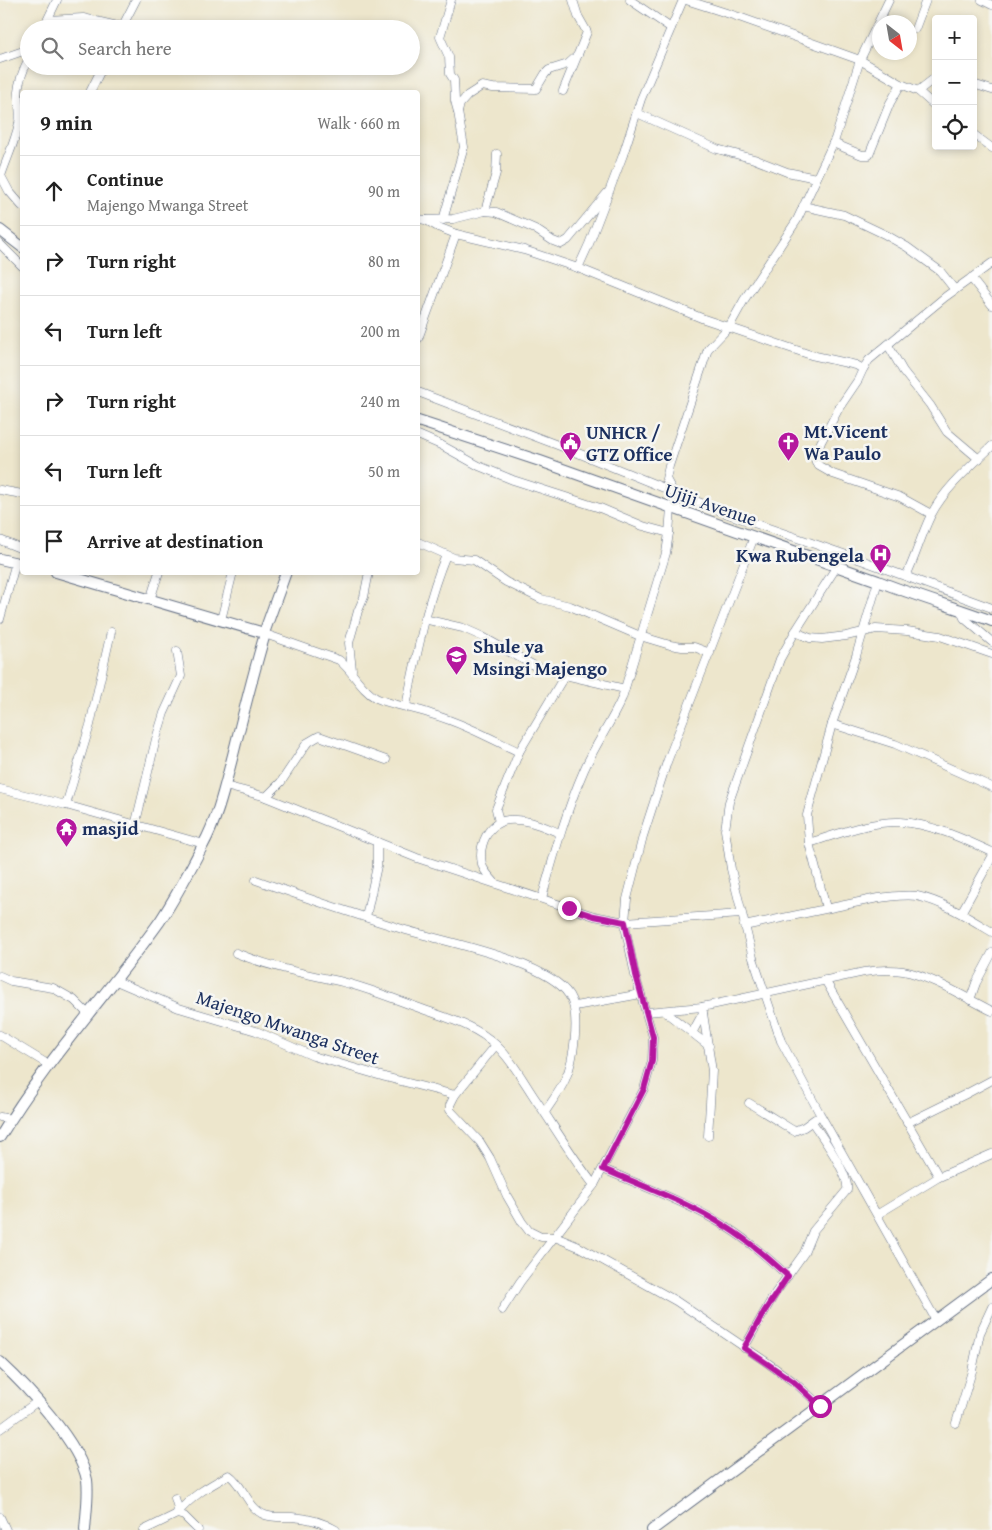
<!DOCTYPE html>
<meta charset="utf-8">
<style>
body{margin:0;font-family:"Gentium Book Plus",serif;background:#f2f2f2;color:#222}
.controls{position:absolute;right:15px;top:15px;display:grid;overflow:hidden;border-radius:5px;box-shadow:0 2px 8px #0003}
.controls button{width:45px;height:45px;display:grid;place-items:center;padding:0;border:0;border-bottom:1px solid #e0e0e0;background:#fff;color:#222;font:25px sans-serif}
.compass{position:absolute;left:872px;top:15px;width:45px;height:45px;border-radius:50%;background:#fff;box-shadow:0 2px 8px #0003;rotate:149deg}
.stop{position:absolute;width:15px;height:15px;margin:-11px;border:4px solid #b5179e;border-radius:50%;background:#fff}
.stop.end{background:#b5179e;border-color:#fff;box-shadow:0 1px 5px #0008}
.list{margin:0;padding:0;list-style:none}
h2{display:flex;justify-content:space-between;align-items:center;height:65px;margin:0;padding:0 20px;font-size:21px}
h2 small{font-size:16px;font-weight:400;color:#767676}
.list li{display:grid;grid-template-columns:32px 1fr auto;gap:15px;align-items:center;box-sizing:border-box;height:70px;padding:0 20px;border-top:1px solid #e0e0e0}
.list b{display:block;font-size:19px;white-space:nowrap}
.list p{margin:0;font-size:16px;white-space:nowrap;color:#767676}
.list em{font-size:16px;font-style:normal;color:#767676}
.icon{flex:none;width:28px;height:28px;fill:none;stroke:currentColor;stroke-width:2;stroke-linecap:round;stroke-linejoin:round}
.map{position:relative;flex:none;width:992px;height:1530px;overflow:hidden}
.search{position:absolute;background:#fff;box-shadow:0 2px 8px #0003;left:20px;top:20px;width:400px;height:55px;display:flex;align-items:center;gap:12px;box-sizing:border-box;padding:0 18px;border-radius:28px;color:#767676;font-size:19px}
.panel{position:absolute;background:#fff;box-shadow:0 2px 8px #0003;left:20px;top:90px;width:400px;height:485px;border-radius:5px}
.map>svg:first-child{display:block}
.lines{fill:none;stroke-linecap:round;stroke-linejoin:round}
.street-casing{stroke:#646f84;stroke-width:9}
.secondary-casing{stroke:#646f84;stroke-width:12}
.street{stroke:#fff;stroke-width:8}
.secondary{stroke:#fff;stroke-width:10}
.route{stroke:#b5179e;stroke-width:6}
.labels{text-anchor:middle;stroke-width:5;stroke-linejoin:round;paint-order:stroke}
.poi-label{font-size:19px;font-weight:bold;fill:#1b2f5e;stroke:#f6f6f2;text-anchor:start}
.street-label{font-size:19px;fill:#1b2f5e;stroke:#f6f6f2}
</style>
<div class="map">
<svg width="992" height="1530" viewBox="0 0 992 1530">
<rect width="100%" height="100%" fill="#f6f6f2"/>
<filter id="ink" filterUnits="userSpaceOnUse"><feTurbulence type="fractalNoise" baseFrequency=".02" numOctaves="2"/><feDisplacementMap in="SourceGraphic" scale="10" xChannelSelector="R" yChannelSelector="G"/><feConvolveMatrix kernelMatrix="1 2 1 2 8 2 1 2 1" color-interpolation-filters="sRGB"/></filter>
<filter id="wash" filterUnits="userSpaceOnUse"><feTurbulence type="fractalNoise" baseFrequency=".0096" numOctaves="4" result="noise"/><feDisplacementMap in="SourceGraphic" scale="20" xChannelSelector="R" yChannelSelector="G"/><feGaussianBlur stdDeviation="1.12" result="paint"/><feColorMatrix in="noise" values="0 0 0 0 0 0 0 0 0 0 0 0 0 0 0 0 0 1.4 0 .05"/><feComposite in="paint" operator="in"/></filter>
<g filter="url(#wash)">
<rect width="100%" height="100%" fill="#ede6cc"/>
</g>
<g filter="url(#ink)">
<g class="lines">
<defs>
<g id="street">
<polyline points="451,0 440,37 449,57 450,74 454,80 455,101 458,112"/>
<polyline points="630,0 671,28"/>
<polyline points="686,0 739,17 860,60 901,84 918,91 936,107"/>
<polyline points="982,0 992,5"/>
<polyline points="48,20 83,18 122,27"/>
<polyline points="43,29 57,0"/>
<polyline points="121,29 136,0"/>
<polyline points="915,29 926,0"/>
<polyline points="0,59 29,49"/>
<polyline points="973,84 992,90"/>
<polyline points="563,91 587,32 578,16 573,0"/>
<polyline points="918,91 936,77"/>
<polyline points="90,92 103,66"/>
<polyline points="637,113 717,149 754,159 787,172 816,178"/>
<polyline points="973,134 992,148"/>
<polyline points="833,143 862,155 869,155 890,103 901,84"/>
<path d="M22,206l-13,-15 -8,-15c6,-18 14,-34 18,-53 2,-11 -1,-21 -1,-31 1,-12 6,-24 11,-34"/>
<polyline points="803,206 844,215 886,235 907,247 940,271 955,290"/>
<polyline points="485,211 496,173 497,154"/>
<polyline points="418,219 426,220 438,227 456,234 524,250 578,268 704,319 811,355 856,365 863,369 869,360 945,297 992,263"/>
<polyline points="426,220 453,219 485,211 496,212 535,229 553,241 561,244 568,240 607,193"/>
<polyline points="443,220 464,147 458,112 460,104 468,95 482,86 493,88 536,89 545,74 549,70 568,64 578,55"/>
<polyline points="0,244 22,266"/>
<polyline points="578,268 589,244 623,155 641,99 683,0"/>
<polyline points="971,278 992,305"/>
<polyline points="418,339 456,234"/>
<polyline points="888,345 903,371 930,405 947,432 979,459"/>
<polyline points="863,369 858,380 839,408 821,442 815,459 816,462 819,466 833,474 900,497 931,514"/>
<polyline points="418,392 568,449 728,514 861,560 992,608"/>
<polyline points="418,435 441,445 479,466 513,480 600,508 643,526 669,533"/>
<polyline points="0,490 22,494"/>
<polyline points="673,492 666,479 669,466 708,349 729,327 744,300 797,220 835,139 860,60 889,0"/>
<polyline points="0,540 22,549"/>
<polyline points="418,542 454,558 474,560 506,582 541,599 570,606 640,636 670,645 682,647 694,647 710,653"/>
<polyline points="837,566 795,632 780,659 729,802 725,830 731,869 753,958 781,1041 820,1114 936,1320"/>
<path d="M906,576c10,-20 15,-41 25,-61 14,-27 39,-48 61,-69"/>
<polyline points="150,600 159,572"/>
<polyline points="960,609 964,618 992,642"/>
<polyline points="0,619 16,562"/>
<polyline points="424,619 463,628 481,636 533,665 565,675 625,689"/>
<polyline points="221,620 233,572"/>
<polyline points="795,632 810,638 822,639 846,636 876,629 907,631 940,636 992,654"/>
<path d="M265,634l74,26c14,11 22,30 37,38 15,7 39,10 55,16 31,9 59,24 88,38"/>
<polyline points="352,670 349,643 358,611 364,597 369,572"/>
<path d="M406,706c11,-51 20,-103 40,-151"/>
<polyline points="832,724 895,744 992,787"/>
<polyline points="225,786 263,796 417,858 594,916 625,922 741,914"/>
<polyline points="0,789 66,805 204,844"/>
<polyline points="266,797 281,782 307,743 319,736 386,760"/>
<polyline points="66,805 90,725 111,632"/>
<polyline points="499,822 496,809 519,752 565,675"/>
<polyline points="135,826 156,739 164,713 181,676 177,651"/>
<path d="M809,843c29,-9 61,-22 91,-21 33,2 63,17 92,30"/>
<path d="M256,880c47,17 95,33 143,48 41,13 148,32 170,67 12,19 5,65 -4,85 -5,11 -13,21 -20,32"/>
<path d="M495,883c-4,-5 -12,-12 -13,-19 -4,-18 6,-42 26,-44 18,-2 36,7 52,13"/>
<path d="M542,898c12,-43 24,-87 42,-128 11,-25 27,-47 38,-72l44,-145 3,-20 2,-25"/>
<polyline points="826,908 809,843 807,815 832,724 856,656 878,581"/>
<polyline points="961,913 992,857"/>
<polyline points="366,917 377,866 377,842"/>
<path d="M744,926l134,-28c12,-1 27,-4 39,-2 27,6 52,22 75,36"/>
<path d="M236,953c32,13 64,20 98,27 30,6 62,20 91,30 25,9 51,16 71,35 16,15 26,34 38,52 20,29 38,60 60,88"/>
<polyline points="0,976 11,981 53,988 74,1000 87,1013"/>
<polyline points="114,980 179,1008 256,1031 313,1056 385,1077 455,1095"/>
<polyline points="825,980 939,1177"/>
<polyline points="970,1000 976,983 992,953"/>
<polyline points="575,1006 641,994"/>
<polyline points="702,1007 712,1071 708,1136"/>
<polyline points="664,1011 709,1046"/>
<path d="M647,1012l55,-5 162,-35c13,-2 25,-3 39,-1 28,5 63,27 89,40"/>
<polyline points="692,1033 703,1013"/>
<polyline points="0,1035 49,1065"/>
<polyline points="496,1045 455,1095 450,1105 450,1110 480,1142 490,1158 507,1196 522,1222 529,1231 541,1237 555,1237 579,1247 676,1301 765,1361 794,1382 821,1406"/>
<polyline points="749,1103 794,1131 804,1127 815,1119"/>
<polyline points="0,1117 11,1119"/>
<polyline points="907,1123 964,1095 992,1080"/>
<path d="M603,1169c42,18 86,34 125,59 22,14 41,31 60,48"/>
<polyline points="878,1214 939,1177 992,1154"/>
<polyline points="502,1310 520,1282 594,1185 644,1089 652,1061 653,1037 635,975 626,931 625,922 627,899 643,836 667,762 754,537"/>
<path d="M744,1348l30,-53 30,-42 9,-22 34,-41c3,-15 -26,-55 -35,-68"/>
<polyline points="956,1423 972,1371 980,1333 992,1307"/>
<polyline points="0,1429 38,1401"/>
<polyline points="175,1498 178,1508 177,1514"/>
<path d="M177,1514c14,-18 32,-28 52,-39 14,9 19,34 36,40 8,3 18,2 27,2 16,1 31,5 44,13"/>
<polyline points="0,1517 6,1530"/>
<polyline points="144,1530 177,1514 184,1516 198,1530"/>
</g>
<g id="secondary">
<polyline points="0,230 22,247"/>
<path d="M418,421l122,40 338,120c37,15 76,26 114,40"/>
<polyline points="0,559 22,564"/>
<polyline points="56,572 264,633"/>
<path d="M0,1137c46,-77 108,-143 160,-216 16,-24 30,-51 43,-76 15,-27 22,-60 30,-90 10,-40 20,-81 32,-121l-1,-1 22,-61"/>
<path d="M0,1362c27,25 80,81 87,118 2,15 -1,34 -2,50"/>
<polyline points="652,1530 992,1279"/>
</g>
</defs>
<use href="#street" class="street-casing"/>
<use href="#secondary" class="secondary-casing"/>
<use href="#street" class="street"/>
<use href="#secondary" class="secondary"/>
</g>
</g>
<g class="lines" filter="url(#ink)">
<path class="route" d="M569,908l25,8 31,6 11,53 17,62 -1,24 -8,28 -41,80c43,18 86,34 125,59 22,14 41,31 60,48l-24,36 -20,36 50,34 26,24"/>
</g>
<defs>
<symbol id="church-pin" viewBox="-11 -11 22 30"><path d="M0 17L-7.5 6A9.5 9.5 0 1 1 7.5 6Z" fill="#b5179e" stroke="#f6f6f2"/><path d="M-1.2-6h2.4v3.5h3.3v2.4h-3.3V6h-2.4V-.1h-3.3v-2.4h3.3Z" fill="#fff"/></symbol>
<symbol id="civic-pin" viewBox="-11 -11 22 30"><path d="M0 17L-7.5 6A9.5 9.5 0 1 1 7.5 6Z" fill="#b5179e" stroke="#f6f6f2"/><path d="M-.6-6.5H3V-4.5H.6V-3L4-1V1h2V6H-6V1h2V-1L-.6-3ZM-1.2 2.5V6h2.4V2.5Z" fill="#fff"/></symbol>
<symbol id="hospital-pin" viewBox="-11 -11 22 30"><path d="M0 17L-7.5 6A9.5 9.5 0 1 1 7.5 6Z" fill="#b5179e" stroke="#f6f6f2"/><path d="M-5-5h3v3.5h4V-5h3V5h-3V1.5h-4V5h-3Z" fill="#fff"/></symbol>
<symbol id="school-pin" viewBox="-11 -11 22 30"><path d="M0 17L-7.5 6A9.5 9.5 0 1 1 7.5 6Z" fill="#b5179e" stroke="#f6f6f2"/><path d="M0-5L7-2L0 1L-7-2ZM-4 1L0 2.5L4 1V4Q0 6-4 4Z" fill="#fff"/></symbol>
<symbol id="temple-pin" viewBox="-11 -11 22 30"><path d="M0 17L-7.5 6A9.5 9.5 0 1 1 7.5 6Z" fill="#b5179e" stroke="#f6f6f2"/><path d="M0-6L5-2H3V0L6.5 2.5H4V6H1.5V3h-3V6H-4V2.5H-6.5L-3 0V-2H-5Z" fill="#fff"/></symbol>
</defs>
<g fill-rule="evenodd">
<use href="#church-pin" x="776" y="430" width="25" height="34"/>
<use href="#civic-pin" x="558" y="430" width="25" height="34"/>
<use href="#hospital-pin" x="868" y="542" width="25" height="34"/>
<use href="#school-pin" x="444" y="644" width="25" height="34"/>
<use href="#temple-pin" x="54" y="816" width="25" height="34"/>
</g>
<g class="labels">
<g class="poi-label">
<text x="804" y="438">Mt.Vicent<tspan x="804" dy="22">Wa Paulo</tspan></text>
<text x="586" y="439">UNHCR /<tspan x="586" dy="22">GTZ Office</tspan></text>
<text x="864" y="562" text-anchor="end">Kwa Rubengela</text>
<text x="473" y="653">Shule ya<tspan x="473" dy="22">Msingi Majengo</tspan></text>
<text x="82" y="835">masjid</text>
</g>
<g class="street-label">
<text transform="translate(711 504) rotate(19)" y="7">Ujiji Avenue</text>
<text transform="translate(288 1027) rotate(19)" y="7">Majengo Mwanga Street</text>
</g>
</g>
</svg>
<div class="controls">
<button>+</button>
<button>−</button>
<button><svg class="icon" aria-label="locate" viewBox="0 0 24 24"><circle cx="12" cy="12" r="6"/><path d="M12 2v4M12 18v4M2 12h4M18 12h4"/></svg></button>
</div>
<svg class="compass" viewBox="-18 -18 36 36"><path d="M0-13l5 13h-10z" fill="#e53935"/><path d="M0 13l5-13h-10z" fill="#767676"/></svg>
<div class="stop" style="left:820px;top:1406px"></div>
<div class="stop end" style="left:569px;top:908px"></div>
<div class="search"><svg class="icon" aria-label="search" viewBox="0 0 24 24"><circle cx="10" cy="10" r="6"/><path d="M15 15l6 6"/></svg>Search here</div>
<section class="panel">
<h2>9 min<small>Walk · 660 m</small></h2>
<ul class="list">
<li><svg class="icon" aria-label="ahead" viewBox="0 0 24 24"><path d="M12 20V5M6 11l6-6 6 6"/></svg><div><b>Continue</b><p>Majengo Mwanga Street</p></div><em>90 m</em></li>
<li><svg class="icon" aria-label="right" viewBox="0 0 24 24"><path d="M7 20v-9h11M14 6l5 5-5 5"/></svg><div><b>Turn right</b></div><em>80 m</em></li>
<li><svg class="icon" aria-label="left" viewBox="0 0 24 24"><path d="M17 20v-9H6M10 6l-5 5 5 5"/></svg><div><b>Turn left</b></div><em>200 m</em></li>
<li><svg class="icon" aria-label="right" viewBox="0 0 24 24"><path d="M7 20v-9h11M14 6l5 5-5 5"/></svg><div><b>Turn right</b></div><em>240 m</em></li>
<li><svg class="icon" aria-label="left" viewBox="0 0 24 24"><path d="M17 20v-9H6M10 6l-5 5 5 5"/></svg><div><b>Turn left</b></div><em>50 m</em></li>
<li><svg class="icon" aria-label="arrive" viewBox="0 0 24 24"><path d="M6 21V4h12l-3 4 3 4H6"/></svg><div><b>Arrive at destination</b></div></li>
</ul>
</section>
</div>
